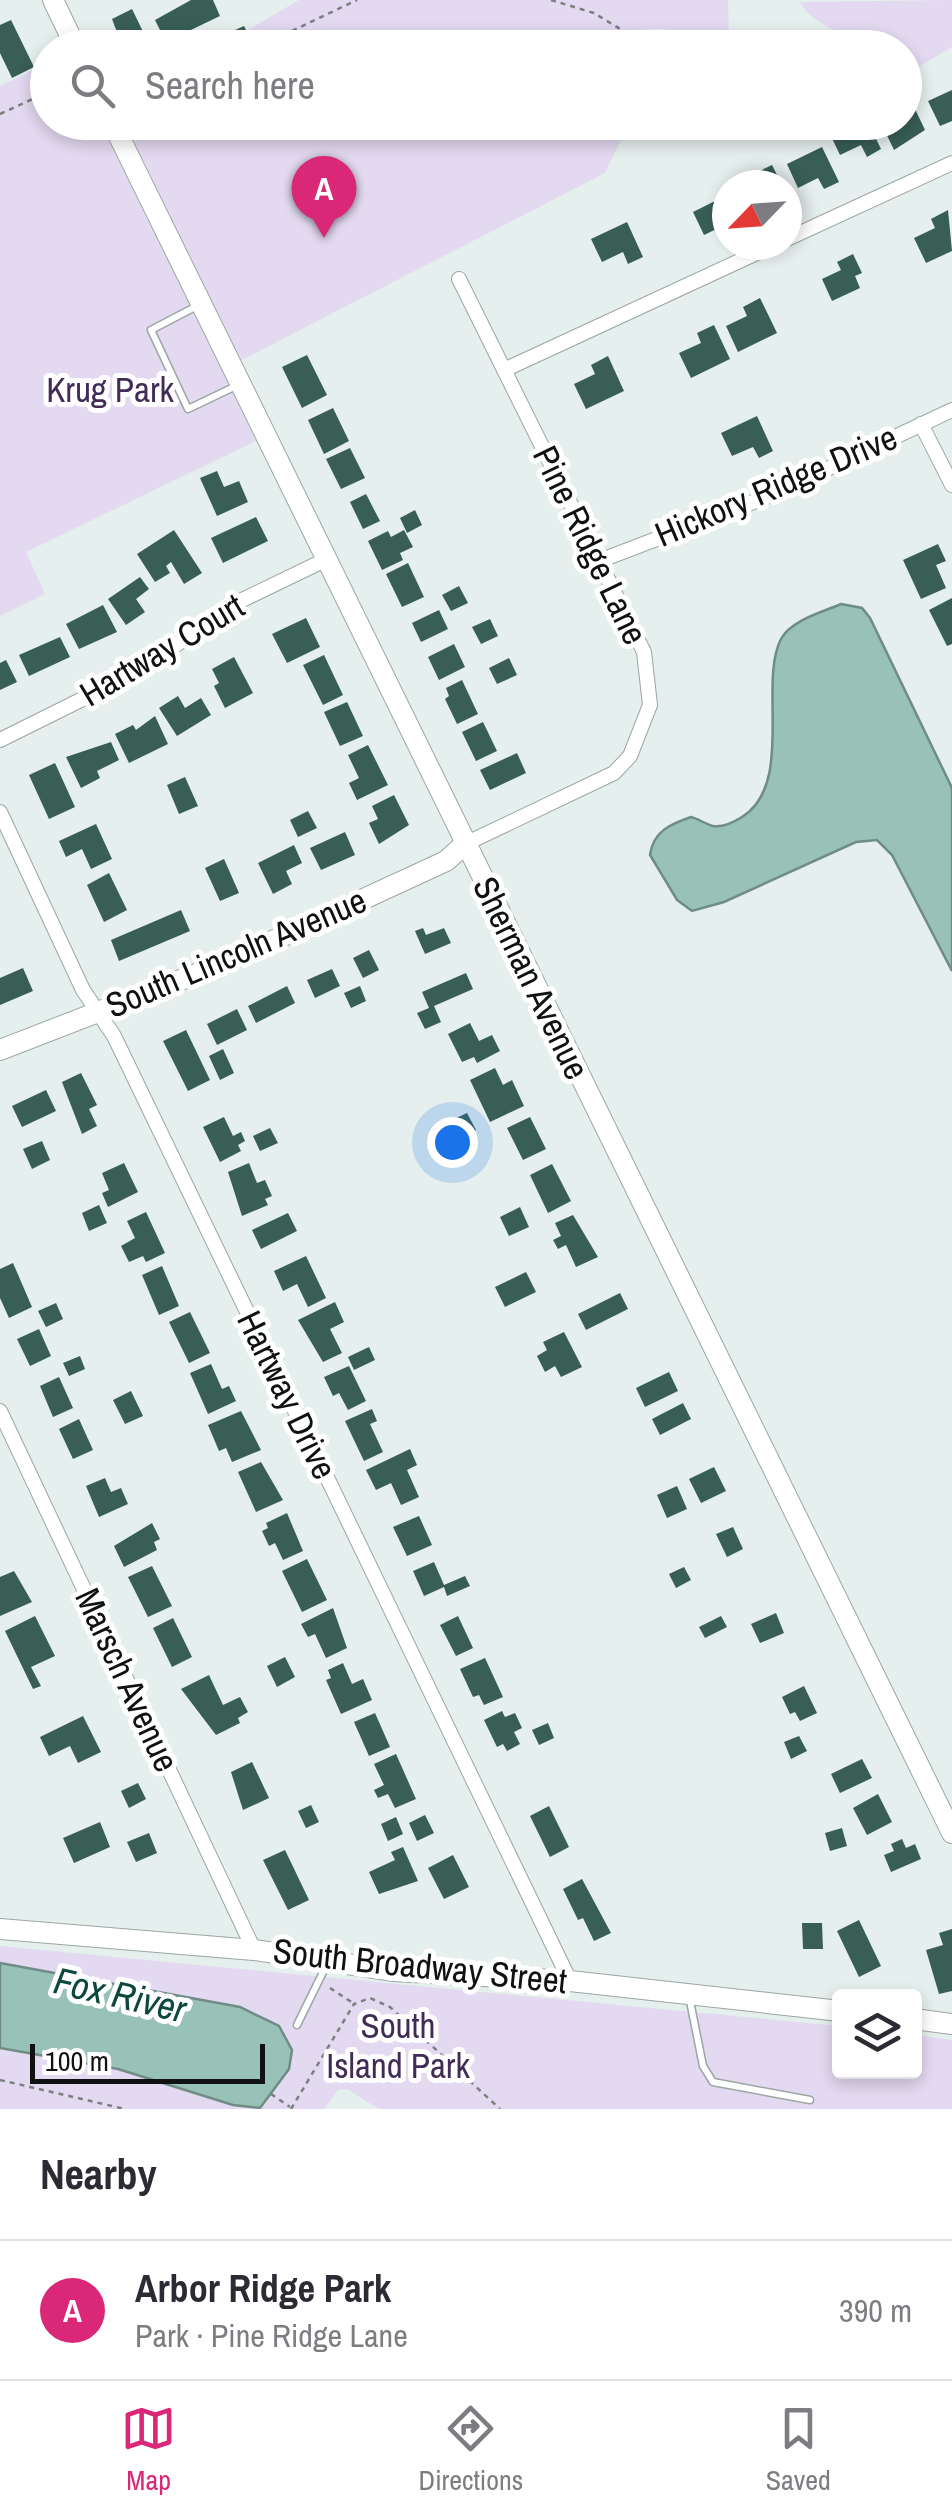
<!DOCTYPE html>
<meta charset="utf-8">
<style>
body{margin:0;font-family:"Archivo Narrow",sans-serif;background:#f7f7f7;color:#2b2b33}
.controls{position:absolute;right:30px;bottom:30px;display:grid;overflow:hidden;border-radius:10px;box-shadow:0 5px 15px #0003}
.controls button{width:90px;height:90px;display:grid;place-items:center;padding:0;border:0;border-bottom:2px solid #e1e1e2;background:#fff;color:#2b2b33;font:50px sans-serif}
.compass{position:absolute;left:712px;top:170px;width:90px;height:90px;border-radius:50%;background:#fff;box-shadow:0 5px 15px #0003;rotate:245deg}
.scale{position:absolute;left:30px;bottom:25px;width:235px;box-sizing:border-box;padding-left:10px;border:5px solid #0f1211;border-top:0;font-size:28px;line-height:35px;white-space:nowrap;color:#0f1211;-webkit-text-stroke:8px #fff;paint-order:stroke}
.you{position:absolute;left:452px;top:1142px;width:35px;height:35px;margin:-25px;border:8px solid #fff;border-radius:50%;background:#1a73e8;box-shadow:0 0 0 15px #1a73e833}
.badge{display:grid;place-items:center;width:65px;height:65px;border-radius:50%;background:#db2777;color:#fff;font-size:32px;font-weight:700}
.pin{position:absolute;translate:-50% -82px;filter:drop-shadow(0 2px 5px #0008)}
.pin::after{content:'';position:absolute;top:52px;width:35px;height:30px;background:inherit;clip-path:polygon(0 0,100% 0,50% 100%)}
.list{margin:0;padding:0;list-style:none}
h2{display:flex;justify-content:space-between;align-items:center;height:130px;margin:0;padding:0 40px;font-size:42px}
h2 small{font-size:32px;font-weight:400;color:#7c7c81}
.list li{display:grid;grid-template-columns:65px 1fr auto;gap:30px;align-items:center;box-sizing:border-box;height:140px;padding:0 40px;border-top:2px solid #e1e1e2}
.list b{display:block;font-size:38px;white-space:nowrap}
.list p{margin:0;font-size:32px;white-space:nowrap;color:#7c7c81}
.list em{font-size:32px;font-style:normal;color:#7c7c81}
.icon{flex:none;width:55px;height:55px;fill:none;stroke:currentColor;stroke-width:2;stroke-linecap:round;stroke-linejoin:round}
.map{position:relative;flex:none;width:952px;height:2109px;overflow:hidden}
.search{position:absolute;background:#fff;box-shadow:0 5px 15px #0003;left:30px;right:30px;top:30px;height:110px;display:flex;align-items:center;gap:25px;box-sizing:border-box;padding:0 35px;border-radius:55px;color:#7c7c81;font-size:38px}
.sheet{height:270px;background:#fff}
nav{display:flex;justify-content:space-around;align-items:center;box-sizing:border-box;height:140px;border-top:2px solid #e1e1e2;background:#fff;font-size:28px;color:#7c7c81}
nav a{display:grid;justify-items:center;gap:5px}
nav .on{color:#db2777}
.map>svg:first-child{display:block}
.green{fill:#e3d9f0}
.water{fill:#98c1b7;stroke:#6f8c85;stroke-width:2.5}
.building{fill:#385e56}
.lines{fill:none;stroke-linecap:round;stroke-linejoin:round}
.lane-casing{stroke:#9ca6a4;stroke-width:9}
.street-casing{stroke:#9ca6a4;stroke-width:16}
.secondary-casing{stroke:#9ca6a4;stroke-width:22}
.path{stroke:#7a807f;stroke-width:2.5;stroke-dasharray:5 5;stroke-linecap:butt}
.lane{stroke:#fff;stroke-width:6}
.street{stroke:#fff;stroke-width:14}
.secondary{stroke:#fff;stroke-width:20}
.labels{text-anchor:middle;stroke-width:10;stroke-linejoin:round;paint-order:stroke}
.park-label{font-size:35px;fill:#402c56;stroke:#fff}
.street-label{font-size:35px;fill:#0f1211;stroke:#fff}
.water-label{font-size:38px;font-style:italic;fill:#0d483e;stroke:#fff}
</style>
<div class="map">
<svg width="952" height="2109" viewBox="0 0 952 2109">
<rect width="100%" height="100%" fill="#e5efed"/>
<g class="green">
<path d="M299,0h429l1,33c-32,26 -26,10 -55,-1 -20,-8 -38,0 -55,9l2,7h-404z"/>
<path d="M952,0v47l-47,28 -1,-27 -52,-1c-15,-21 -39,-22 -52,-45z"/>
<polygon points="47,63 48,122 103,123 256,441 26,552 45,594 0,616 0,86"/>
<polygon points="115,123 629,123 605,173 230,366"/>
<polygon points="0,1946 839,2026 840,2072 914,2072 915,2035 952,2040 952,2109 379,2109 347,2089 338,2090 324,2109 0,2109 0,2048 118,2069 233,2105 260,2108 275,2089 98,1980 0,1963"/>
</g>
<g class="water">
<path d="M841,604l21,4 8,10 82,170v183l-60,-116 -15,-15 -21,2 -132,60 -32,9 -15,-11 -27,-45c3,-24 21,-31 41,-38 8,2 14,7 22,9 10,2 21,-4 29,-9 53,-33 16,-134 39,-178 10,-19 42,-27 60,-35z"/>
<polygon points="0,1963 240,2007 279,2026 292,2050 289,2069 260,2108 233,2105 118,2069 0,2048"/>
</g>
<g class="building">
<polygon points="191,0 213,0 220,16 166,42 155,20"/>
<polygon points="132,9 151,48 123,48 112,19"/>
<polygon points="11,20 34,67 12,78 0,53 0,25"/>
<polygon points="244,26 251,40 230,48 224,35"/>
<polygon points="952,90 952,121 940,126 928,101"/>
<polygon points="915,109 925,130 894,150 882,125 904,122 904,114"/>
<polygon points="848,122 868,122 881,149 867,157 861,145 840,155 829,132"/>
<polygon points="822,147 839,182 824,189 818,178 798,188 787,164"/>
<polygon points="772,165 782,185 738,185 737,182"/>
<polygon points="727,195 727,224 704,235 693,212"/>
<polygon points="948,210 952,251 926,263 914,238 935,228 931,219"/>
<polygon points="627,222 643,257 628,264 623,252 602,262 591,239"/>
<polygon points="853,254 862,273 855,276 860,288 832,301 822,279 841,270 837,262"/>
<polygon points="760,298 777,333 738,352 726,326 747,316 743,307"/>
<polygon points="714,325 730,359 691,378 679,353 701,343 697,333"/>
<polygon points="307,355 327,395 302,408 282,367"/>
<polygon points="608,356 624,391 586,409 574,384 595,374 591,365"/>
<polygon points="333,408 349,441 324,454 308,420"/>
<polygon points="757,416 773,451 759,458 753,447 732,456 721,433"/>
<polygon points="350,448 365,478 341,489 326,459"/>
<polygon points="217,471 224,487 239,481 248,502 217,516 200,478"/>
<polygon points="366,494 380,521 363,529 350,502"/>
<polygon points="415,510 422,525 407,533 400,518"/>
<polygon points="256,517 268,541 223,563 211,538"/>
<polygon points="174,530 202,573 184,584 171,562 166,566 170,573 155,582 137,554"/>
<polygon points="404,530 413,547 400,553 403,560 382,570 368,541 388,531 391,537"/>
<polygon points="938,544 946,561 936,565 946,588 921,599 903,560"/>
<polygon points="408,563 424,597 402,607 386,574"/>
<polygon points="140,577 149,589 136,599 145,612 126,625 108,599"/>
<polygon points="459,586 468,603 451,611 442,595"/>
<polygon points="952,598 952,644 947,646 929,610"/>
<polygon points="103,605 117,632 79,649 66,624"/>
<polygon points="439,610 448,629 421,642 412,623"/>
<polygon points="306,618 320,647 287,663 272,634"/>
<polygon points="490,619 498,636 481,644 472,627"/>
<polygon points="60,637 70,657 29,676 19,655"/>
<polygon points="454,644 465,667 439,680 428,657"/>
<polygon points="324,655 343,695 323,705 303,665"/>
<polygon points="234,657 253,693 225,708 214,686 219,683 212,669"/>
<polygon points="509,658 517,675 497,684 489,668"/>
<polygon points="6,660 17,682 0,690 0,663"/>
<polygon points="462,680 478,714 457,724 445,699 449,696 446,688"/>
<polygon points="178,696 185,708 201,698 211,715 177,736 159,708"/>
<polygon points="347,702 363,736 340,746 324,712"/>
<polygon points="155,716 168,744 129,763 115,734 133,725 136,730"/>
<polygon points="483,722 497,751 476,761 462,732"/>
<polygon points="111,742 119,760 97,771 100,778 81,788 66,757"/>
<polygon points="368,745 388,785 357,800 349,783 359,778 348,755"/>
<polygon points="517,753 526,773 490,790 480,770"/>
<polygon points="55,763 75,807 49,819 29,775"/>
<polygon points="185,777 198,806 179,814 167,785"/>
<polygon points="394,795 409,825 379,844 369,823 378,819 372,806"/>
<polygon points="308,811 317,828 298,837 290,820"/>
<polygon points="96,824 112,859 91,869 82,849 66,857 59,841"/>
<polygon points="345,832 355,855 321,870 310,848"/>
<polygon points="294,845 302,863 286,871 292,884 273,894 258,863"/>
<polygon points="224,859 239,893 220,901 205,868"/>
<polygon points="109,873 127,910 104,922 87,885"/>
<polygon points="181,910 190,931 119,961 111,940"/>
<polygon points="423,928 426,935 444,928 451,943 425,954 415,931"/>
<polygon points="369,950 379,970 363,978 353,958"/>
<polygon points="23,968 33,991 0,1005 0,978"/>
<polygon points="332,969 340,986 315,998 307,980"/>
<polygon points="466,973 473,989 434,1006 441,1022 425,1029 417,1013 429,1008 422,992"/>
<polygon points="287,986 295,1003 256,1023 248,1006"/>
<polygon points="360,986 366,1001 351,1008 344,993"/>
<polygon points="237,1009 247,1030 217,1045 207,1024"/>
<polygon points="470,1023 479,1041 492,1035 500,1051 477,1063 474,1057 462,1062 448,1034"/>
<polygon points="186,1030 210,1080 188,1091 163,1041"/>
<polygon points="223,1049 234,1073 220,1080 209,1056"/>
<polygon points="495,1068 503,1085 512,1080 524,1106 490,1122 470,1080"/>
<polygon points="81,1073 97,1105 89,1109 97,1126 82,1134 62,1082"/>
<polygon points="46,1090 56,1111 22,1127 12,1106"/>
<polygon points="467,1113 476,1130 458,1138 450,1121"/>
<polygon points="224,1117 233,1136 241,1132 245,1141 238,1145 241,1151 220,1162 203,1127"/>
<polygon points="530,1117 546,1149 523,1160 507,1128"/>
<polygon points="270,1128 278,1143 260,1151 253,1136"/>
<polygon points="42,1141 50,1160 32,1169 23,1149"/>
<polygon points="124,1163 138,1192 108,1207 102,1193 109,1190 102,1173"/>
<polygon points="249,1163 257,1183 265,1180 272,1196 265,1199 268,1205 242,1216 228,1172"/>
<polygon points="552,1164 571,1201 548,1213 530,1175"/>
<polygon points="99,1205 107,1223 89,1231 82,1213"/>
<polygon points="520,1207 529,1227 509,1236 500,1217"/>
<polygon points="146,1212 165,1253 146,1262 143,1256 129,1262 121,1246 135,1238 127,1221"/>
<polygon points="288,1213 297,1231 261,1249 252,1230"/>
<polygon points="573,1215 598,1257 576,1267 566,1245 558,1249 553,1240 561,1236 555,1223"/>
<polygon points="306,1256 326,1298 308,1307 297,1284 283,1291 274,1271"/>
<polygon points="13,1263 32,1307 9,1318 0,1298 0,1269"/>
<polygon points="162,1266 179,1306 159,1315 142,1275"/>
<polygon points="526,1272 536,1292 505,1307 495,1287"/>
<polygon points="620,1293 628,1309 586,1330 578,1314"/>
<polygon points="335,1302 344,1322 330,1329 342,1353 323,1362 298,1320"/>
<polygon points="56,1303 63,1319 46,1327 38,1311"/>
<polygon points="190,1312 210,1353 189,1363 169,1322"/>
<polygon points="39,1329 51,1356 30,1366 17,1339"/>
<polygon points="564,1332 582,1367 561,1377 555,1366 545,1372 537,1356 547,1350 543,1342"/>
<polygon points="369,1347 375,1360 354,1370 348,1357"/>
<polygon points="80,1356 85,1369 69,1376 63,1363"/>
<polygon points="211,1364 222,1389 229,1386 236,1401 208,1414 190,1373"/>
<polygon points="349,1366 366,1401 348,1410 339,1393 333,1396 324,1377"/>
<polygon points="669,1372 678,1391 645,1407 636,1388"/>
<polygon points="59,1377 73,1408 53,1417 40,1386"/>
<polygon points="131,1391 143,1416 125,1424 113,1400"/>
<polygon points="683,1403 691,1419 660,1435 652,1419"/>
<polygon points="372,1409 377,1421 370,1424 383,1452 364,1461 345,1421"/>
<polygon points="241,1411 261,1450 232,1462 226,1448 219,1451 208,1425"/>
<polygon points="79,1419 93,1450 73,1459 59,1429"/>
<polygon points="410,1449 417,1465 407,1470 419,1497 401,1505 391,1483 376,1490 366,1470"/>
<polygon points="261,1462 283,1500 256,1512 238,1472"/>
<polygon points="714,1467 726,1491 701,1503 689,1479"/>
<polygon points="105,1478 111,1492 121,1488 128,1504 99,1517 86,1486"/>
<polygon points="677,1486 687,1509 667,1518 657,1495"/>
<polygon points="287,1513 303,1551 283,1560 275,1543 269,1546 262,1531 268,1528 266,1523"/>
<polygon points="419,1516 432,1545 407,1556 393,1527"/>
<polygon points="152,1523 160,1539 154,1542 157,1550 124,1567 114,1546"/>
<polygon points="733,1527 743,1549 727,1557 716,1534"/>
<polygon points="307,1559 327,1600 302,1612 282,1571"/>
<polygon points="434,1562 444,1585 465,1576 470,1586 447,1596 444,1587 424,1596 413,1571"/>
<polygon points="152,1566 172,1606 148,1617 128,1577"/>
<polygon points="684,1567 691,1580 676,1588 669,1574"/>
<polygon points="14,1571 32,1602 0,1616 0,1577"/>
<polygon points="333,1608 347,1648 326,1658 315,1634 308,1637 301,1624"/>
<polygon points="776,1613 784,1633 760,1643 751,1624"/>
<polygon points="35,1616 55,1656 31,1667 41,1686 33,1689 5,1631"/>
<polygon points="458,1616 473,1648 456,1656 440,1625"/>
<polygon points="721,1616 727,1627 705,1638 699,1627"/>
<polygon points="173,1618 192,1657 172,1667 153,1628"/>
<polygon points="285,1657 295,1677 277,1687 267,1666"/>
<polygon points="485,1658 503,1697 484,1705 479,1695 473,1697 460,1669"/>
<polygon points="343,1663 352,1684 363,1679 372,1700 341,1714 326,1680 331,1678 328,1670"/>
<polygon points="209,1675 223,1705 240,1697 248,1712 238,1718 240,1723 216,1735 181,1689"/>
<polygon points="804,1686 817,1713 800,1721 795,1712 790,1714 782,1697"/>
<polygon points="502,1711 505,1717 515,1713 522,1728 514,1732 520,1744 507,1751 503,1744 497,1747 484,1720"/>
<polygon points="375,1713 390,1747 369,1756 354,1722"/>
<polygon points="83,1716 101,1752 78,1763 70,1746 49,1756 40,1737"/>
<polygon points="548,1723 554,1738 539,1745 532,1730"/>
<polygon points="799,1736 807,1751 791,1759 784,1742"/>
<polygon points="396,1754 416,1799 395,1808 388,1794 378,1798 374,1790 384,1785 374,1764"/>
<polygon points="862,1759 872,1778 840,1793 831,1774"/>
<polygon points="252,1762 269,1798 243,1810 231,1772"/>
<polygon points="138,1783 146,1799 129,1808 121,1791"/>
<polygon points="878,1794 892,1822 867,1835 853,1808"/>
<polygon points="311,1805 319,1822 306,1828 298,1811"/>
<polygon points="549,1806 569,1847 550,1857 530,1816"/>
<polygon points="425,1815 434,1833 417,1841 409,1823"/>
<polygon points="396,1817 403,1834 388,1841 381,1824"/>
<polygon points="100,1822 110,1847 74,1863 63,1838"/>
<polygon points="842,1828 847,1846 830,1851 825,1833"/>
<polygon points="149,1833 157,1853 136,1862 127,1842"/>
<polygon points="902,1839 906,1848 915,1844 921,1859 891,1872 884,1855 894,1851 891,1844"/>
<polygon points="403,1847 418,1881 379,1894 369,1872 395,1860 391,1852"/>
<polygon points="285,1850 309,1900 288,1910 263,1860"/>
<polygon points="453,1855 469,1887 444,1899 428,1868"/>
<polygon points="582,1879 611,1933 594,1941 583,1918 578,1920 563,1889"/>
<polygon points="859,1920 881,1966 859,1977 837,1931"/>
<polygon points="802,1923 822,1923 823,1949 803,1949"/>
<polygon points="952,1929 952,1991 939,1994 926,1950 943,1945 939,1933"/>
</g>
<g class="lines">
<defs>
<g id="lane">
<polyline points="199,305 151,330 188,409 238,385"/>
<polyline points="690,2001 703,2066 713,2082 810,2100"/>
<polyline points="297,2025 327,1964"/>
</g>
<g id="street">
<polyline points="787,239 952,163"/>
<polyline points="459,279 644,652 650,705 630,756 614,773 465,844"/>
<polyline points="504,370 774,245"/>
<polyline points="921,424 952,485"/>
<polyline points="599,561 774,494 952,410"/>
<polyline points="0,740 137,672 238,602 325,560"/>
<polyline points="0,812 83,990 114,1036 570,1981"/>
<polyline points="0,1411 254,1950"/>
</g>
<g id="secondary">
<polyline points="53,0 76,48"/>
<polyline points="112,122 952,1833"/>
<polyline points="0,1050 227,962 446,861 465,844"/>
<polyline points="0,1929 254,1950 394,1971 570,1981 840,2011"/>
<polyline points="914,2019 952,2024"/>
</g>
</defs>
<use href="#lane" class="lane-casing"/>
<use href="#street" class="street-casing"/>
<use href="#secondary" class="secondary-casing"/>
<g class="path">
<polyline points="551,0 594,13 630,35"/>
<polyline points="256,48 357,0"/>
<polyline points="0,114 48,92"/>
<polyline points="141,135 156,122"/>
<polyline points="330,1988 353,2003"/>
<polyline points="0,2080 125,2109"/>
<polyline points="271,2094 290,2107"/>
<polyline points="291,2109 354,2004 370,1998 390,2007 500,2109"/>
</g>
<use href="#lane" class="lane"/>
<use href="#street" class="street"/>
<use href="#secondary" class="secondary"/>
</g>
<g class="labels">
<g class="park-label">
<text x="110" y="402">Krug Park</text>
<text x="398" y="2038">South<tspan x="398" dy="40">Island Park</tspan></text>
</g>
<g class="street-label">
<text transform="translate(776 486) rotate(-23)" y="12">Hickory Ridge Drive</text>
<text transform="translate(590 545) rotate(64)" y="12">Pine Ridge Lane</text>
<text transform="translate(162 650) rotate(-31)" y="12">Hartway Court</text>
<text transform="translate(236 953) rotate(-23)" y="12">South Lincoln Avenue</text>
<text transform="translate(531 978) rotate(64)" y="12">Sherman Avenue</text>
<text transform="translate(287 1395) rotate(64)" y="12">Hartway Drive</text>
<text transform="translate(127 1680) rotate(65)" y="12">Marsch Avenue</text>
<text transform="translate(420 1966) rotate(6)" y="12">South Broadway Street</text>
</g>
<g class="water-label">
<text transform="translate(120 1995) rotate(13)" y="13">Fox River</text>
</g>
</g>
</svg>
<div class="controls">
<button><svg class="icon" aria-label="layers" viewBox="0 0 24 24"><path d="M12 4l9 5-9 5-9-5zM3 14l9 5 9-5"/></svg></button>
</div>
<svg class="compass" viewBox="-18 -18 36 36"><path d="M0-13l5 13h-10z" fill="#e53935"/><path d="M0 13l5-13h-10z" fill="#7c7c81"/></svg>
<div class="scale">100 m</div>
<div class="you"></div>
<div class="pin badge" style="left:324px;top:238px">A</div>
<div class="search"><svg class="icon" aria-label="search" viewBox="0 0 24 24"><circle cx="10" cy="10" r="6"/><path d="M15 15l6 6"/></svg>Search here</div>
</div>
<section class="sheet">
<h2>Nearby<small></small></h2>
<ul class="list">
<li><span class="badge">A</span><div><b>Arbor Ridge Park</b><p>Park · Pine Ridge Lane</p></div><em>390 m</em></li>
</ul>
</section>
<nav>
<a class="on"><svg class="icon" aria-label="map" viewBox="0 0 24 24"><path d="M3 6l6-2 6 2 6-2v14l-6 2-6-2-6 2zM9 4v14M15 6v14"/></svg>Map</a>
<a><svg class="icon" aria-label="directions" viewBox="0 0 24 24"><path d="M12 3l9 9-9 9-9-9zM9 14v-3h6M13 9l2 2-2 2"/></svg>Directions</a>
<a><svg class="icon" aria-label="saved" viewBox="0 0 24 24"><path d="M7 4h10v16l-5-4-5 4z"/></svg>Saved</a>
</nav>
